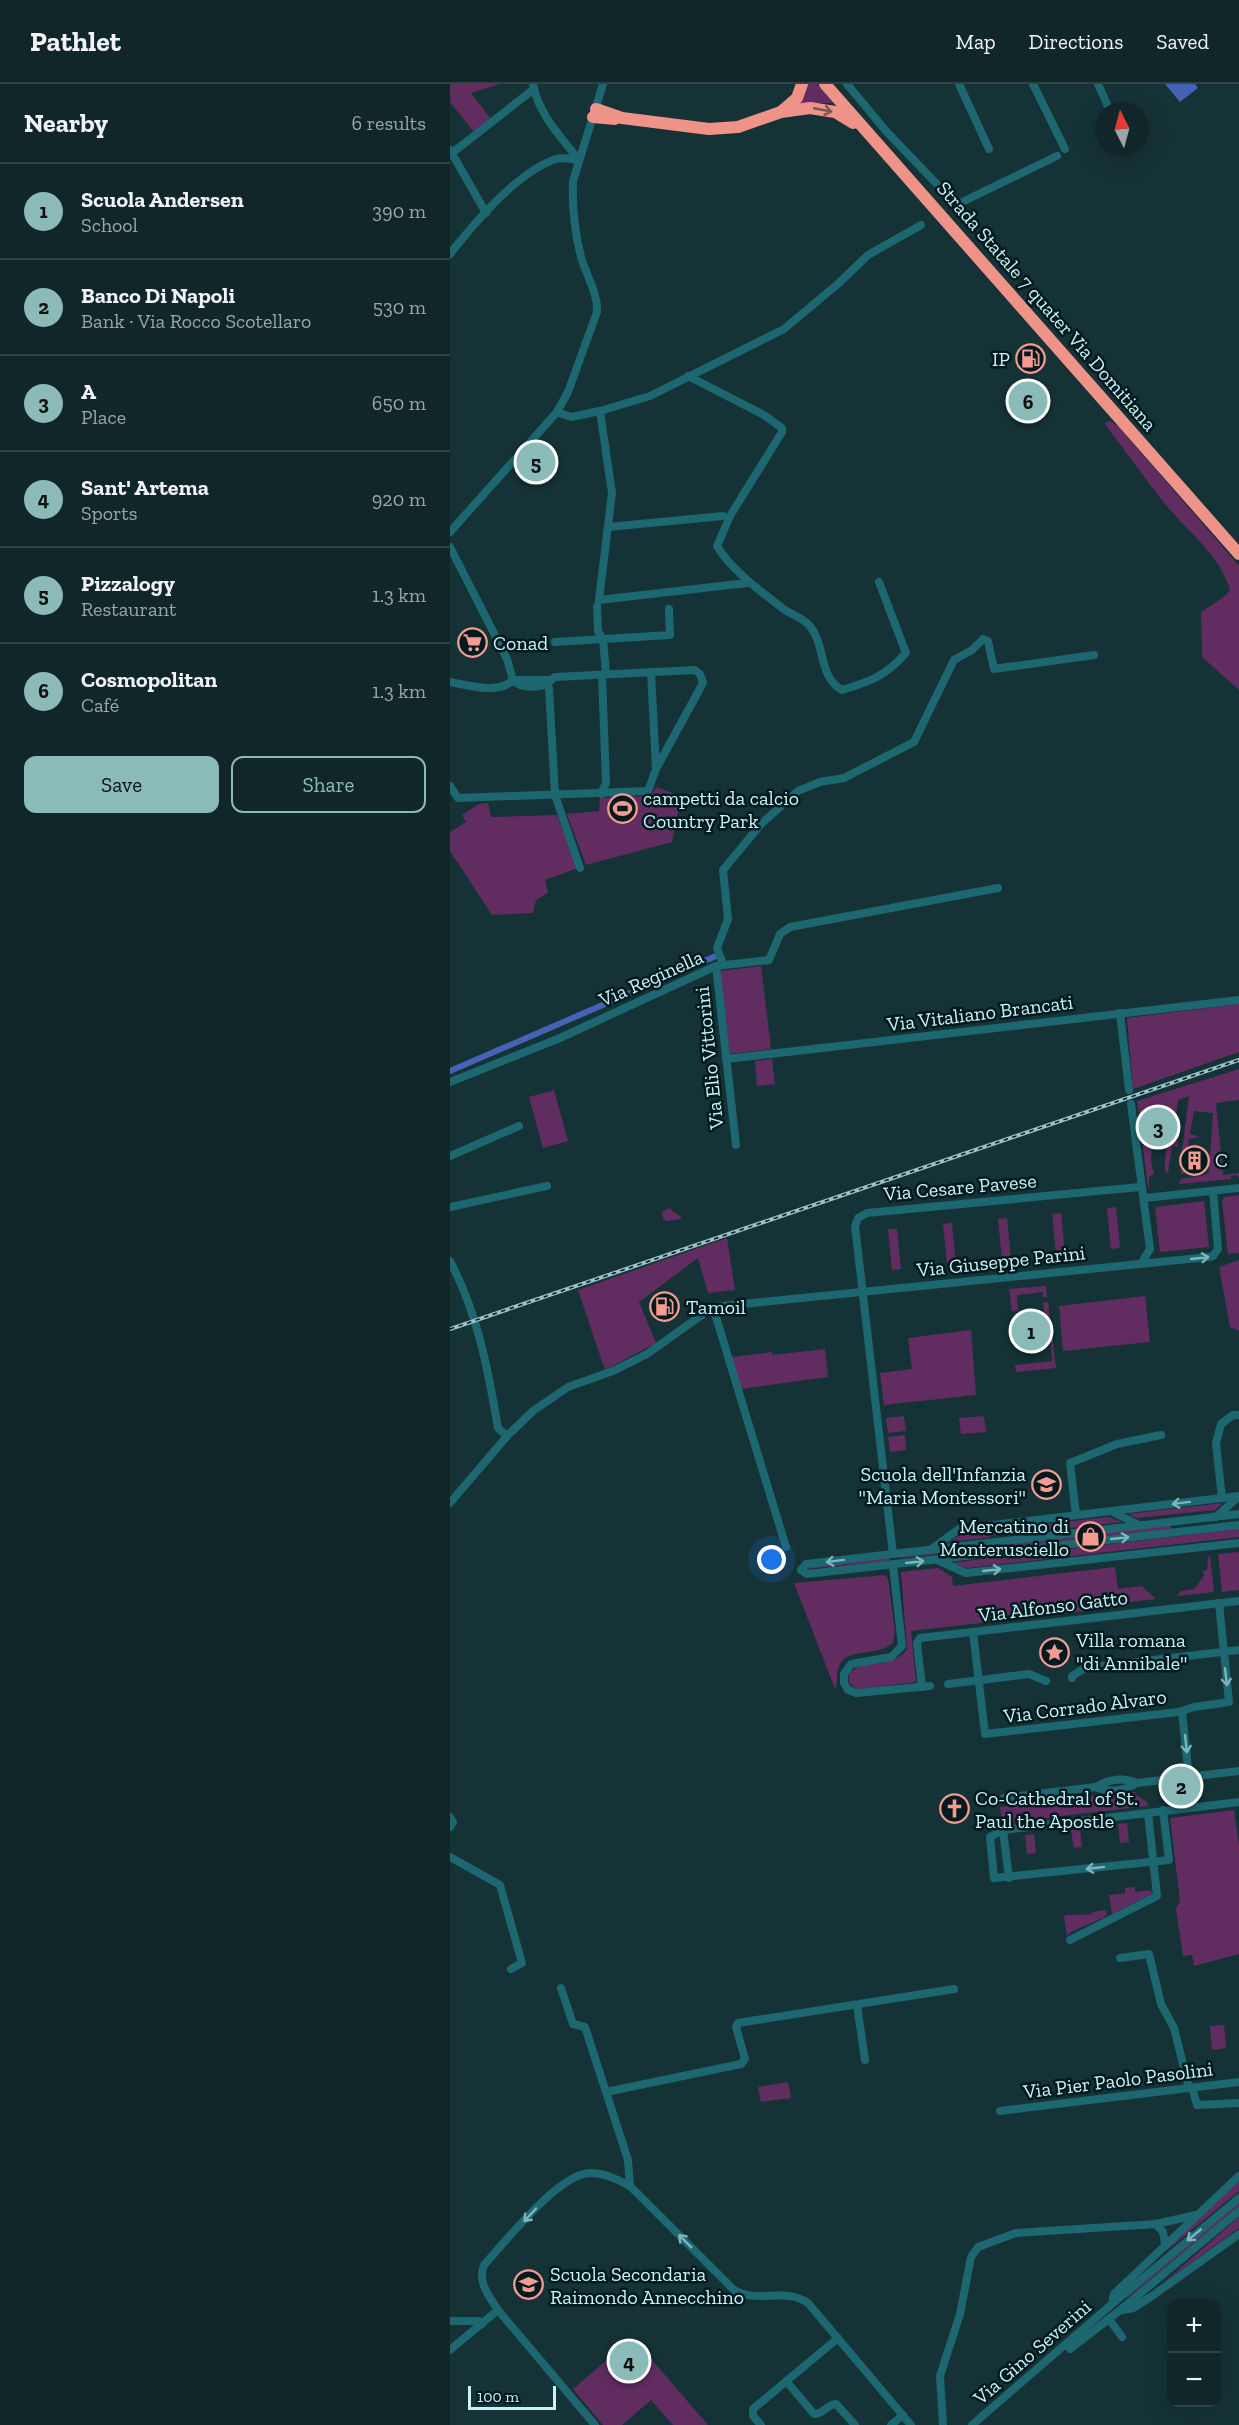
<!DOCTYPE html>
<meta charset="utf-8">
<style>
body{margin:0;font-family:"Zilla Slab",serif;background:#192e30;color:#f1f3f6}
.controls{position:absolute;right:18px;bottom:18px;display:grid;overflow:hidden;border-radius:12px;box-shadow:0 6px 24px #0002}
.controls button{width:54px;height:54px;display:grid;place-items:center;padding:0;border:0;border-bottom:2px solid #304345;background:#102628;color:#f1f3f6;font:30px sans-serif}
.compass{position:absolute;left:645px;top:18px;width:54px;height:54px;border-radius:50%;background:#102628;box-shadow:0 6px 24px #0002;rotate:354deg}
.scale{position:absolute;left:18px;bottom:15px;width:88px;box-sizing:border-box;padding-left:6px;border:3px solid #c8f3f9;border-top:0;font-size:16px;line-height:21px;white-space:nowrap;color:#c8f3f9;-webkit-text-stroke:4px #001a1e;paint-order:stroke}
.you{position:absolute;left:322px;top:1476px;width:21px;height:21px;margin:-15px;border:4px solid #fff;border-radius:50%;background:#1a73e8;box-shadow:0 0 0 9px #1a73e833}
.badge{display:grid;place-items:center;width:39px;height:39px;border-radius:50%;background:#8bbbb9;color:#111;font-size:20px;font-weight:700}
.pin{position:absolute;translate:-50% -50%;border:3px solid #fff;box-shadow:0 2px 6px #0006}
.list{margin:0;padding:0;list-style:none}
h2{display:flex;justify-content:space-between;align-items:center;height:78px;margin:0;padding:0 24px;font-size:26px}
h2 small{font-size:20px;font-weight:400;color:#9ca5a8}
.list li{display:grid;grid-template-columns:39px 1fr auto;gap:18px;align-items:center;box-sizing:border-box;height:96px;padding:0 24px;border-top:2px solid #304345}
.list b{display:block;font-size:22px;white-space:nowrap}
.list p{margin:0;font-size:20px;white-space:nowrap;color:#9ca5a8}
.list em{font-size:20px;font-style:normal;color:#9ca5a8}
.actions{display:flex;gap:12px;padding:18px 24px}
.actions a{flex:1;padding:14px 0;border:2px solid #8bbbb9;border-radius:12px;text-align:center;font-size:21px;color:#8bbbb9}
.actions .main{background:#8bbbb9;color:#111}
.map{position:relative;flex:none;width:789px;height:2341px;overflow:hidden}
header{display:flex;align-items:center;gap:36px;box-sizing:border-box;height:84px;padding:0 30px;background:#102628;border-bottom:2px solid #304345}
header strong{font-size:28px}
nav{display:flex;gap:33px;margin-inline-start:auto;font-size:21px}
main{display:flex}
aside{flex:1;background:#102628}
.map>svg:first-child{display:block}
.green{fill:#612d61}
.water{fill:#4562b4}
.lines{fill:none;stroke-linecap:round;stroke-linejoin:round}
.canal{stroke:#4562b4;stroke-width:6}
.minor{stroke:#1d6770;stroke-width:8}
.highway{stroke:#ef9388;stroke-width:12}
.rail-casing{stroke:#99c1c6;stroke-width:4}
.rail{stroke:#001a1e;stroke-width:1.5;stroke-dasharray:4.5;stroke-linecap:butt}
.oneway{stroke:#785653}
.oneway2{stroke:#7bb4bb}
.labels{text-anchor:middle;stroke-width:5;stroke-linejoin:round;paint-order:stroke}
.street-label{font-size:20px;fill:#c8f3f9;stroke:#001a1e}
.poi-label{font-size:20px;fill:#c8f3f9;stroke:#001a1e;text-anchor:start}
</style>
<header>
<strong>Pathlet</strong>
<nav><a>Map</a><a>Directions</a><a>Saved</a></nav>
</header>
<main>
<aside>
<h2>Nearby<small>6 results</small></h2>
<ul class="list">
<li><span class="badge">1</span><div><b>Scuola Andersen</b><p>School</p></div><em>390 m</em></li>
<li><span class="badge">2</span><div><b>Banco Di Napoli</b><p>Bank · Via Rocco Scotellaro</p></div><em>530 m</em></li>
<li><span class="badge">3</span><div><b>A</b><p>Place</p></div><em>650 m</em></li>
<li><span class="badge">4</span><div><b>Sant' Artema</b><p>Sports</p></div><em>920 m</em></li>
<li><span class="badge">5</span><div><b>Pizzalogy</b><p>Restaurant</p></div><em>1.3 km</em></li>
<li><span class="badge">6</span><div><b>Cosmopolitan</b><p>Café</p></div><em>1.3 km</em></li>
</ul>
<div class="actions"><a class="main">Save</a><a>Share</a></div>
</aside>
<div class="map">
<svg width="789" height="2341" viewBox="0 0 789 2341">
<rect width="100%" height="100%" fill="#153236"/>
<g class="green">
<polygon points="0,0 50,0 21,9 41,35 24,48 0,18"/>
<polygon points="356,0 367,0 383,19 348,19"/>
<path d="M660,337l9,6 120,139v124l-37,-33 -1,-45 24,-16 5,-6c-10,-35 -42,-58 -64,-85 -22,-27 -41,-55 -62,-82z"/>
<polygon points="206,703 231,712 222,758 136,781 117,730 149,727 150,714 197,712 202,710"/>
<polygon points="38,719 41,733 107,731 128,784 95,796 98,809 86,816 83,829 42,831 0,767 0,748 16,738 12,731 29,720"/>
<polygon points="311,882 321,965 280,970 270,887"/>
<polygon points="789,920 789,968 683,1005 677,934"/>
<polygon points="322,975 325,1000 307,1002 305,977"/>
<path d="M789,985v31l-23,3 7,72 16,-2v5l-2,-3 -6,1v3l-52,5 2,-5 20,-3 8,-3 4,-60 -19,-2 -4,23 10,3 -11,2 -3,28 14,2 -19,5 3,-22 -2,-1 7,-55 -11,4 -5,40 5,1v6l-6,-1 -4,27 -3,-1c-1,-16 3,-26 3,-40l-4,-1 2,-12 -14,-2 -3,23 3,1 -1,19 3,14 -5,3v11l-1,-1 -11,-86z"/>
<polygon points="104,1006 118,1057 93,1064 79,1013"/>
<polygon points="789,1111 789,1169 778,1170 772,1117 775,1113"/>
<polygon points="754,1117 759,1163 710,1168 705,1123"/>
<polygon points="666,1123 670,1164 661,1165 657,1124"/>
<polygon points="219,1124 231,1133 231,1135 217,1137 213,1135 212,1128"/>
<polygon points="611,1129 615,1169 606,1170 602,1130"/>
<polygon points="557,1134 561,1174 552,1175 548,1135"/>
<polygon points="502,1139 506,1180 497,1180 493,1140"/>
<polygon points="438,1145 447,1145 451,1185 442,1186"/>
<polygon points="277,1154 285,1206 258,1209 248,1174 189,1218 206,1259 155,1286 128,1206"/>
<polygon points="789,1176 789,1247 780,1243 769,1183"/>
<polygon points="596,1202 597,1213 593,1213 593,1208 567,1211 568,1226 562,1228 559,1205"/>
<polygon points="695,1212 700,1258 613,1267 609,1222"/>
<polygon points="598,1218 606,1284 566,1288 565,1281 602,1277 599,1235 595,1235 593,1219"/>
<polygon points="521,1246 526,1311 434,1321 430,1289 462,1285 458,1254"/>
<polygon points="591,1246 592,1256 573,1258 571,1248"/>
<polygon points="375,1265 378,1293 291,1305 282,1273 322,1268 323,1271"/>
<polygon points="454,1332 456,1347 438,1349 436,1334"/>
<polygon points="534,1332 536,1348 511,1350 509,1334"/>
<polygon points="455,1351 456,1366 440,1368 438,1353"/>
<polygon points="773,1419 765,1426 686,1434 678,1430"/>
<polygon points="659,1433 672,1438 584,1448 554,1448 537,1454 499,1458 513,1449"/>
<polygon points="721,1441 721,1445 451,1474 452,1472"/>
<polygon points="789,1445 789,1453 517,1484 502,1479 539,1474 571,1474 585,1469"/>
<polygon points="789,1468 789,1506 772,1508 768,1470"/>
<polygon points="760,1472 764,1508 727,1512 731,1507 744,1505 754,1492 753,1487 757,1486 758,1473"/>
<polygon points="439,1474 439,1477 357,1485 358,1483"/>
<path d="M665,1483l3,22 24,-3 14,13 -36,4v4l-209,24 5,51 -57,7 -5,-1 -5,-6v-8c13,-18 42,-2 58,-25l-6,-77 37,-4 14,9 1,9z"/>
<path d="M435,1491l3,3 7,54 -2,11c-16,14 -45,4 -54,23 -4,8 0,16 -4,23l-41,-106z"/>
<polygon points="685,1708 686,1711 697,1718 698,1722 552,1739 550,1723 643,1712 648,1714 648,1712"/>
<polygon points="784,1726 789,1762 789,1870 744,1882 742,1871 733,1872 726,1825 730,1817 720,1734"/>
<polygon points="677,1739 679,1758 670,1759 668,1740"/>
<polygon points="630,1745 632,1763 624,1764 621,1746"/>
<polygon points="584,1750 586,1769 577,1770 575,1751"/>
<polygon points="685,1803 685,1808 701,1806 702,1810 662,1830 659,1811 675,1809 675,1804"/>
<polygon points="656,1826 657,1832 654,1831 655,1833 621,1848 617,1852 614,1831 653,1830 642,1830 642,1828"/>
<polygon points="774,1941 776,1964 762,1966 760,1942"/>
<polygon points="338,1998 341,2014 311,2018 308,2003"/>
<polygon points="789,2097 789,2107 716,2167 716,2165"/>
<polygon points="789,2119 789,2123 677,2214 677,2212"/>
<polygon points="789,2133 789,2144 713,2199"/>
<polygon points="183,2254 258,2341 223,2341 201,2316 172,2341 153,2341 123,2305"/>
</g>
<polygon class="water" points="715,0 745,0 748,4 730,18"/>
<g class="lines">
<polyline class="canal" points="0,987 266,872"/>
<g class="minor">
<path d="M83,0c5,30 29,54 46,76"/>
<polyline points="397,0 436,47 504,118 510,119 607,72"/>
<polyline points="509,0 539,65"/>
<polyline points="583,0 615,65"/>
<polyline points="648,0 660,27"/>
<polyline points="0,66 36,129"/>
<polyline points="2,69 84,5"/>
<path d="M0,170c25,-32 67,-82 106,-95 7,-2 16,0 23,1"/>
<path d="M238,292l76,39 18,13v4l-52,84 -13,30c13,23 47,48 68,64 8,5 17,8 24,15 17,19 9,52 33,65 30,-9 43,-14 64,-37l-27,-71"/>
<polyline points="150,327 162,409 149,516 297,499"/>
<polyline points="107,328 121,333 150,327 200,312 334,245 389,199 418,171 471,141"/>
<polyline points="158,443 273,432"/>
<path d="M0,448l107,-120 11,-20 29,-80c1,-19 -11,-37 -16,-55 -6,-24 -9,-51 -8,-76l30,-97"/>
<path d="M0,463l57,112 6,21c-14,15 -46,5 -63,2"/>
<polyline points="147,522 148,547 153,555 156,590"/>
<polyline points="105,558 220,551 219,525"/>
<polyline points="201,588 206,685"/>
<path d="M63,596h38c-8,9 -30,9 -38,0z"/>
<polyline points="97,600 99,604 105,711 130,784"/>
<polyline points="0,702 8,714 198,707 206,685 253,599 250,590 245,586 105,593 101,596"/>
<polyline points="151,710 156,699 152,591"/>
<polyline points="273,880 267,864 278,835 273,786 311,740 348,707 370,698 394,694 464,658 504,576 522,566 533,555 538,557 544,585 644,571"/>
<polyline points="266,882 286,1061"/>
<polyline points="670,929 679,1006"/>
<polyline points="276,975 789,916"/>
<polyline points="0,998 110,954 266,882 319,876 330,850 340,843 548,804"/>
<polyline points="681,1020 700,1165 691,1180"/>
<polyline points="0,1072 69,1042"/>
<polyline points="695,1114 789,1104"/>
<polyline points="0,1123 97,1102"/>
<path d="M0,1177c28,53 38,109 48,167l9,8"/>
<polyline points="263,1223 336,1463"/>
<polyline points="772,1414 766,1359 771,1340 783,1331 789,1331"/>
<polyline points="0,1419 57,1352 83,1327 118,1303 163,1287 197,1270 263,1223 759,1173 763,1172 768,1165 763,1107"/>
<polyline points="663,1428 689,1441"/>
<polyline points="789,1430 356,1480 351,1486 357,1490 789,1441"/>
<polyline points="626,1431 620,1379 667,1360 711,1351"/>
<polyline points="766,1433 788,1413"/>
<polyline points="480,1466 509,1445 789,1412"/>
<polyline points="443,1470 405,1142 408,1134 417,1129 690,1103"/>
<polyline points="487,1476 516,1489 789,1459"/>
<polyline points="443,1481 452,1562 441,1573 401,1580 394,1590 394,1599 398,1606 406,1609 480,1602"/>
<polyline points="523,1548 535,1650 729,1628 744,1623 779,1618 769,1519"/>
<polyline points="622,1594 622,1592 635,1584 789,1566"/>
<polyline points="498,1600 579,1590 596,1597"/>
<polyline points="472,1603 467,1559 470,1554 789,1517"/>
<polyline points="732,1628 739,1693"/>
<path d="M687,1699c-13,-6 -29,-4 -41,4 13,6 29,4 41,-4l102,-12"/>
<polyline points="554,1714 646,1703"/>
<polyline points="713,1726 719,1776 544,1794 540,1753 553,1746 698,1729 789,1718"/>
<polyline points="0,1733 3,1738 0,1743"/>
<polyline points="553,1746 559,1794"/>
<polyline points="0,1773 50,1801 72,1879 61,1885"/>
<polyline points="620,1856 707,1812 698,1729"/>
<polyline points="670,1874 699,1870 711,1920 724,1944 739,2004"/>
<polyline points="111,1904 123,1940 135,1943 178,2076 180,2102"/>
<polyline points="407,1921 415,1976"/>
<polyline points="742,2003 747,2021 789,2019"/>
<polyline points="156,2008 291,1980 295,1975 286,1943 288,1939 504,1905"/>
<polyline points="550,2027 789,1998"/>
<polyline points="706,2140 713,2148 715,2160"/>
<polyline points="662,2220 789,2114"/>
<polyline points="673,2226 683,2224 702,2212 789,2150"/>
<polyline points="659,2235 672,2253"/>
<polyline points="0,2237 29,2237 32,2240"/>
<polyline points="620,2265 669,2227 789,2127"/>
<polyline points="0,2266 48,2226"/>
<path d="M336,2297l28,33c9,1 13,-10 22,-10l19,21"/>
<path d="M145,2341l-97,-115c-9,-14 -21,-28 -14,-45 22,-24 76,-93 107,-92 14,0 27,7 39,13l104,104c23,14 52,-3 74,13l103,122"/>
<polyline points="311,2341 303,2332 303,2325 388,2254"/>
<polyline points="441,2341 453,2331"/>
<polyline points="493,2341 490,2292 510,2230 521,2173 528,2163 566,2149 706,2140 746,2131"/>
<polyline points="522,2341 662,2220 664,2210 789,2092"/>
</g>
<g class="highway">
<polyline points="375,0 789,470"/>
<polyline points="146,25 172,34 259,45 288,43 331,28 360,24 385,28 403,39"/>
<polyline points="332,27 347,14 352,0"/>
<polyline points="143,33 165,35"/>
</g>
<defs>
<polyline id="rail" points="0,1245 789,976"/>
</defs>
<use href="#rail" class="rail-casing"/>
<use href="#rail" class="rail"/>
</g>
<defs><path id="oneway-shaft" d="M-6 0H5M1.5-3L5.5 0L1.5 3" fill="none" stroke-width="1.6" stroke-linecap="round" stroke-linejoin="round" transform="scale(1.5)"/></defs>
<use class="oneway" href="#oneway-shaft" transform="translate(373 26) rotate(11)"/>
<g class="oneway2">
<use href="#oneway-shaft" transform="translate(750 1174) rotate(-6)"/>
<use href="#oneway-shaft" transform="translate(731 1419) rotate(173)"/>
<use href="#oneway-shaft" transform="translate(670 1454) rotate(-6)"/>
<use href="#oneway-shaft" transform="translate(385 1477) rotate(173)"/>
<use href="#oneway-shaft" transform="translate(465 1478) rotate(-6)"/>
<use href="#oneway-shaft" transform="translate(542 1486) rotate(-6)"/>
<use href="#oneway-shaft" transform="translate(776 1593) rotate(83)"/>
<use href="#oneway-shaft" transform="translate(736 1660) rotate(84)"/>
<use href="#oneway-shaft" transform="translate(645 1784) rotate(174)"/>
<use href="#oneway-shaft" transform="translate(80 2131) rotate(133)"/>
<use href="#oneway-shaft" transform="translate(744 2151) rotate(140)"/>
<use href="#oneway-shaft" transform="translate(235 2157) rotate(-135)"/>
</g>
<defs>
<symbol id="fuel-ring" viewBox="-11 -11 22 22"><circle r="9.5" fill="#001a1e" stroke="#f59c92" stroke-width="1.5"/><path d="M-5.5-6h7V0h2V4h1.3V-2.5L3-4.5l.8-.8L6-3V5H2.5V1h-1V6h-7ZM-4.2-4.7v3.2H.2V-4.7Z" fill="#f59c92"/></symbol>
<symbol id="supermarket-ring" viewBox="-11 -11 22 22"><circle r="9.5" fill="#001a1e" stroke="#f59c92" stroke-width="1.5"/><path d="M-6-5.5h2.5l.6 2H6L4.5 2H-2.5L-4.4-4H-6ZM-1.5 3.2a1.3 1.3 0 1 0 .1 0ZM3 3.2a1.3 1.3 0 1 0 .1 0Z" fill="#f59c92"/></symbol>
<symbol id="stadium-ring" viewBox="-11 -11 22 22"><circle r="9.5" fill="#001a1e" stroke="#f59c92" stroke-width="1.5"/><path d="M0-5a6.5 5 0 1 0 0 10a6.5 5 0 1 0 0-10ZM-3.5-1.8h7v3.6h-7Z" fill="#f59c92"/></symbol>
<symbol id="building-ring" viewBox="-11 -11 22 22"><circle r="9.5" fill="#001a1e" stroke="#f59c92" stroke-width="1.5"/><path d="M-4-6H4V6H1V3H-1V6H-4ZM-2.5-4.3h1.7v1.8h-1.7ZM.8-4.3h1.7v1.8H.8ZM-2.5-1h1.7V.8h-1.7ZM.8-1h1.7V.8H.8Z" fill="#f59c92"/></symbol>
<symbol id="school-ring" viewBox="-11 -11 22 22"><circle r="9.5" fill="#001a1e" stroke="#f59c92" stroke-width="1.5"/><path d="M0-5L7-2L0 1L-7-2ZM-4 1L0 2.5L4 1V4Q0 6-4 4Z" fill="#f59c92"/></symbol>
<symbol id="shop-ring" viewBox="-11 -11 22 22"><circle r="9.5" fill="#001a1e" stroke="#f59c92" stroke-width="1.5"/><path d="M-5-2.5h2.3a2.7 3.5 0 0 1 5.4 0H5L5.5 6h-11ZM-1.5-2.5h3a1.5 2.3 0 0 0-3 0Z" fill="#f59c92"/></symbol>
<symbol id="sight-ring" viewBox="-11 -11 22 22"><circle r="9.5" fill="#001a1e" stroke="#f59c92" stroke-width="1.5"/><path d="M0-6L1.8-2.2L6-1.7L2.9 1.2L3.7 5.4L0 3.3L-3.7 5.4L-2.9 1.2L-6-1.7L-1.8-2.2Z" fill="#f59c92"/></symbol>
<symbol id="church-ring" viewBox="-11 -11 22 22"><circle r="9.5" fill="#001a1e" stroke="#f59c92" stroke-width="1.5"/><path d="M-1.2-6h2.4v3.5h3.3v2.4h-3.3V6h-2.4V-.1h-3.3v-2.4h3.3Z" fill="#f59c92"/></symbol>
</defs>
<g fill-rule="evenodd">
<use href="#fuel-ring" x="564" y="258" width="33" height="33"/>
<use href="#supermarket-ring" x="6" y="542" width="33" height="33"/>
<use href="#stadium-ring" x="156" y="708" width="33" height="33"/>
<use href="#building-ring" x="728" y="1060" width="33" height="33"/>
<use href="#fuel-ring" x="198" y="1206" width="33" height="33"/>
<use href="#school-ring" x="580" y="1384" width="33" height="33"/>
<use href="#shop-ring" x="624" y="1436" width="33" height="33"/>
<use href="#sight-ring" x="588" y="1552" width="33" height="33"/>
<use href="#church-ring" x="488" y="1708" width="33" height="33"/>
<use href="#school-ring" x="62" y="2184" width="33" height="33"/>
</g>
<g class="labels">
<g class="street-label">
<text transform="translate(597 222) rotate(49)" y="7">Strada Statale 7 quater Via Domitiana</text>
<text transform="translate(201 894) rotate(-24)" y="7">Via Reginella</text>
<text transform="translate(530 929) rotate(-7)" y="7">Via Vitaliano Brancati</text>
<text transform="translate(259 974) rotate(-96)" y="7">Via Elio Vittorini</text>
<text transform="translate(510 1103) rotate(-5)" y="7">Via Cesare Pavese</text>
<text transform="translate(551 1177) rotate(-6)" y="7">Via Giuseppe Parini</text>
<text transform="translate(603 1522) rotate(-7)" y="7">Via Alfonso Gatto</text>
<text transform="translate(635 1622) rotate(-7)" y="7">Via Corrado Alvaro</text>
<text transform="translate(668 1996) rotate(-7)" y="7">Via Pier Paolo Pasolini</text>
<text transform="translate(582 2268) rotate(-41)" y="7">Via Gino Severini</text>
</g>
<g class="poi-label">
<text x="560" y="282" text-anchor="end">IP</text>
<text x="43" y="566">Conad</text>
<text x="193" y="721">campetti da calcio<tspan x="193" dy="23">Country Park</tspan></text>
<text x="765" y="1083">C</text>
<text x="236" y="1230">Tamoil</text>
<text x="576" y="1397" text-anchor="end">Scuola dell'Infanzia<tspan x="576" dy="23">"Maria Montessori"</tspan></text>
<text x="619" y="1449" text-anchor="end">Mercatino di<tspan x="619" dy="23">Monterusciello</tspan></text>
<text x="626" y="1563">Villa romana<tspan x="626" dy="23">"di Annibale"</tspan></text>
<text x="525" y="1721">Co-Cathedral of St.<tspan x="525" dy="23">Paul the Apostle</tspan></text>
<text x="100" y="2197">Scuola Secondaria<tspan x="100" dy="23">Raimondo Annecchino</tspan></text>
</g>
</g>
</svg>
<div class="controls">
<button>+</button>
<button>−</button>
</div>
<svg class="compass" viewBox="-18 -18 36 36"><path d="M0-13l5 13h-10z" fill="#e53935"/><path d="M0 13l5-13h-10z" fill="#9ca5a8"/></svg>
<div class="scale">100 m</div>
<div class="you"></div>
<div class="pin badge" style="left:581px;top:1247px">1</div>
<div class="pin badge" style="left:731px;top:1702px">2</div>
<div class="pin badge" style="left:708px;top:1043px">3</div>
<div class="pin badge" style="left:179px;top:2277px">4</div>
<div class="pin badge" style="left:86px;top:378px">5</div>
<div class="pin badge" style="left:578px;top:317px">6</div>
</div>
</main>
